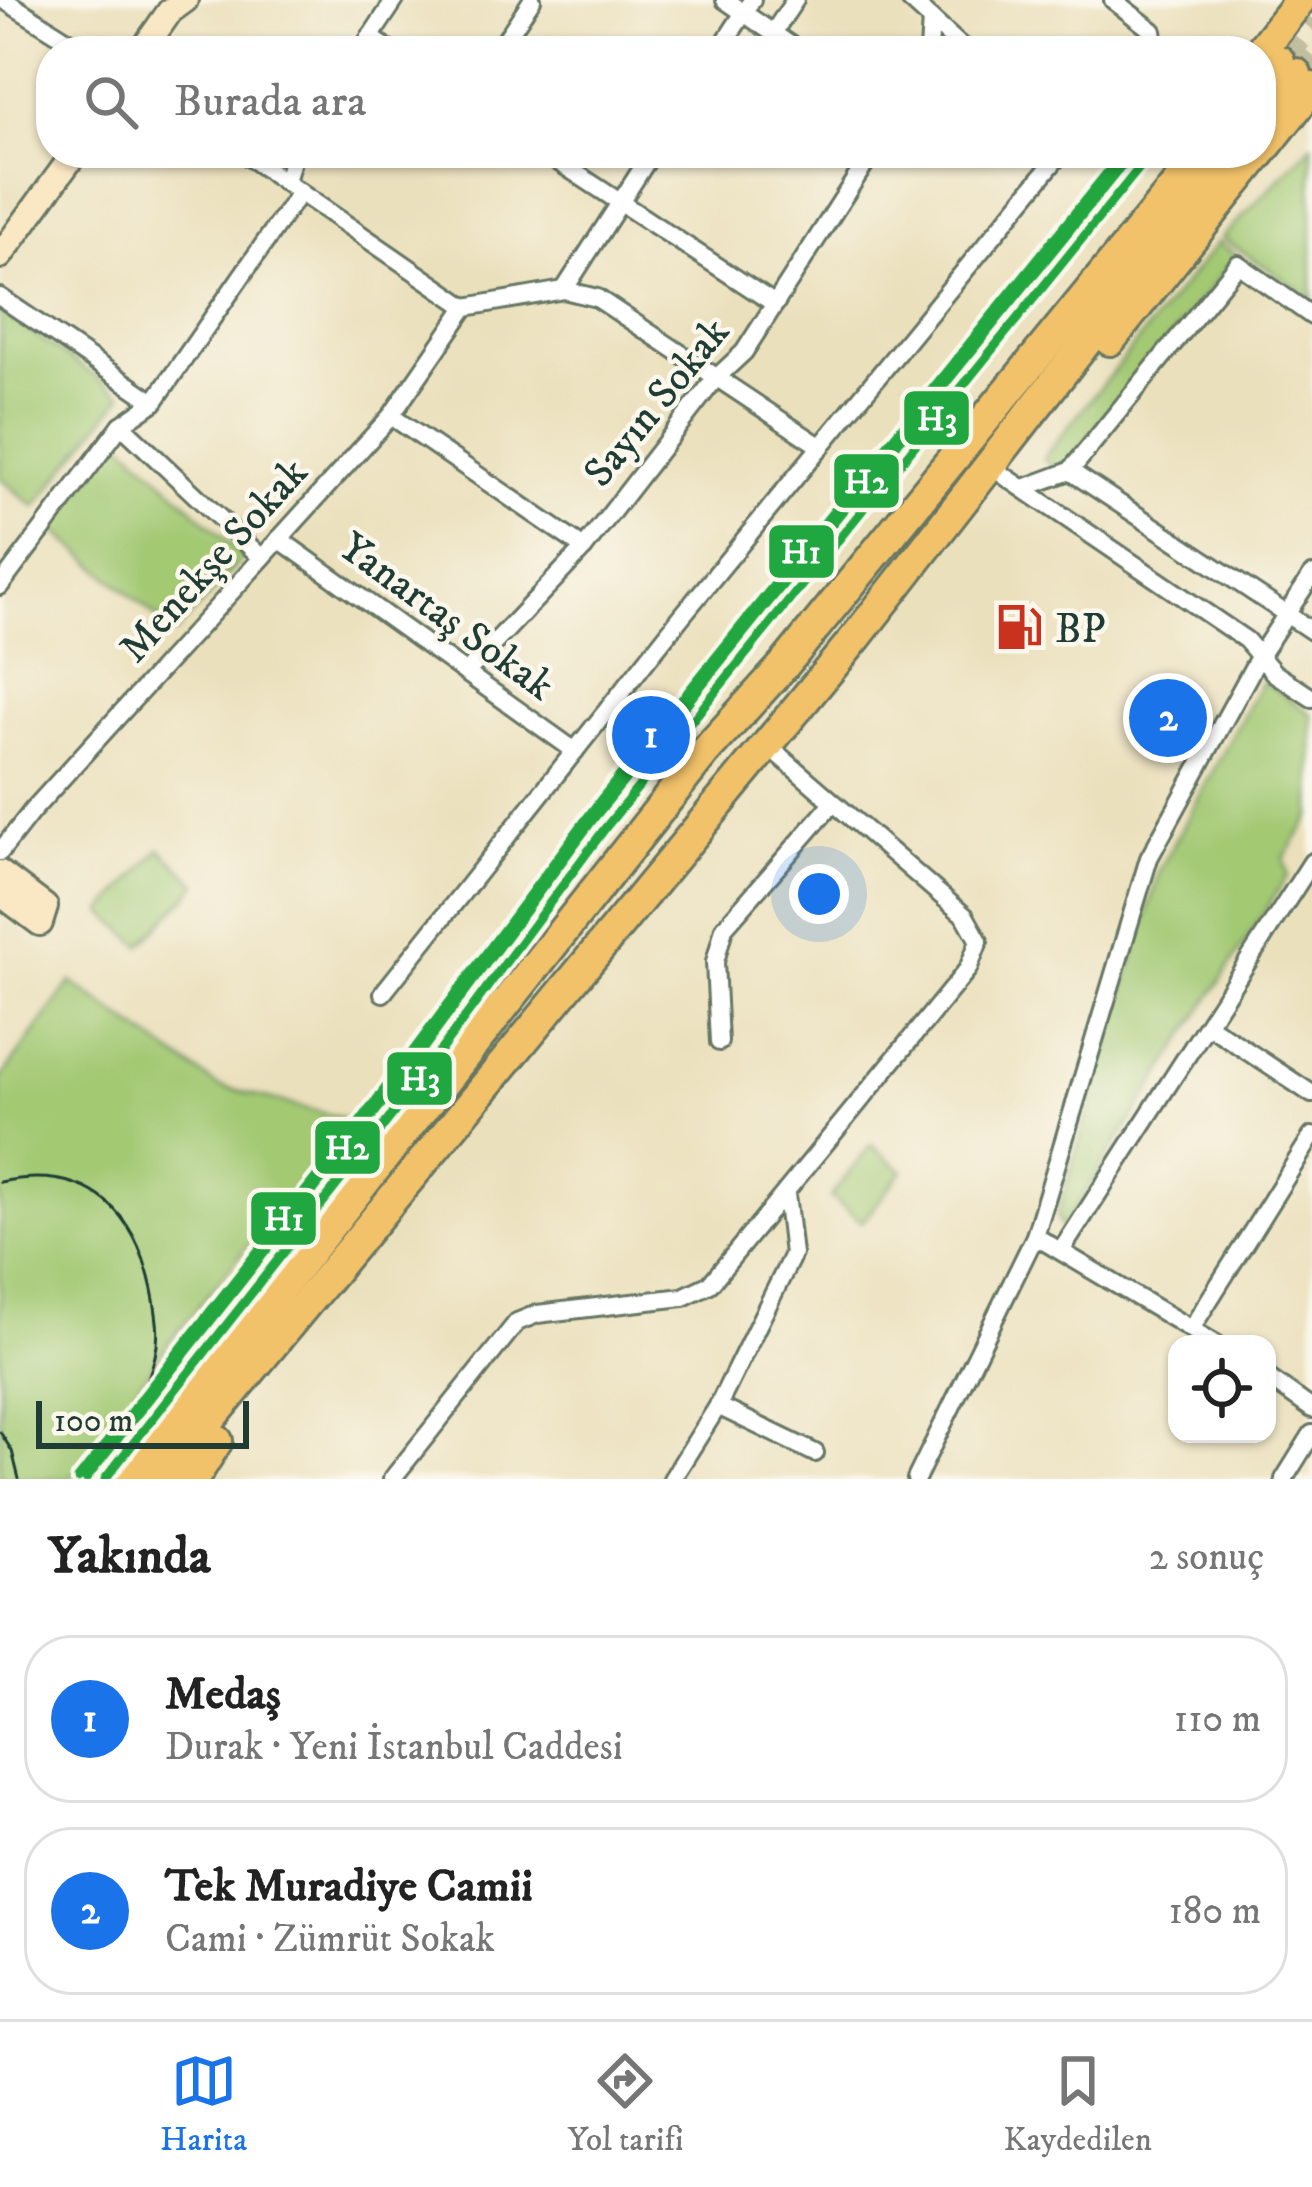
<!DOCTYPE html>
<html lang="tr">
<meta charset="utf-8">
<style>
body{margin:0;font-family:"IM FELL DW Pica",serif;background:#f6f6f6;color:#222}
.controls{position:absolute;right:36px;bottom:36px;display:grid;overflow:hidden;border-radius:24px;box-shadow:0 3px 9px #0004}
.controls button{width:108px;height:108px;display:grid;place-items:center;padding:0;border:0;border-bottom:3px solid #e0e0e0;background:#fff;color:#222;font:60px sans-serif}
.scale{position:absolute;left:36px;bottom:30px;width:213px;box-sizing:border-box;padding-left:12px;border:6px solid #1f3d34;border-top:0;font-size:33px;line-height:42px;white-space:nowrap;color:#1f3d34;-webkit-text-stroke:9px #fbf7ec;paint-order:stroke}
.you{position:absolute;left:819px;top:894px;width:42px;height:42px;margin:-30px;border:9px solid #fff;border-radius:50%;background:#1a73e8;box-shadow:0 0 0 18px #1a73e833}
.badge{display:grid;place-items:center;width:78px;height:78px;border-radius:50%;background:#1a73e8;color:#fff;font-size:39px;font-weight:700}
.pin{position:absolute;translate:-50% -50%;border:6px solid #fff;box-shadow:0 3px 12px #0006}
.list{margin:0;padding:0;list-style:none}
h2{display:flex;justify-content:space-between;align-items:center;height:156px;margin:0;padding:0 48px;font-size:51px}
h2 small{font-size:39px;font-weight:400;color:#767676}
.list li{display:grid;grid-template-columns:78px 1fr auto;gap:36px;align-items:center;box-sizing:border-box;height:168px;margin:0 24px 24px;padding:0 24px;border:3px solid #e0e0e0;border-radius:48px}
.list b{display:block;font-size:45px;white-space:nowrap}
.list p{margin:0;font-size:39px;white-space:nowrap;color:#767676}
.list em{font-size:39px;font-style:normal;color:#767676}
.icon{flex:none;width:66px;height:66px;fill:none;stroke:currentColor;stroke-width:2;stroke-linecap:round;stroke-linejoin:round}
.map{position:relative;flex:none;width:1312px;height:1479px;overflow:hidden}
.search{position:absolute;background:#fff;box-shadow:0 3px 9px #0004;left:36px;right:36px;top:36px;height:132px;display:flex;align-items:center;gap:30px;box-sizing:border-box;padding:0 42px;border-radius:48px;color:#767676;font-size:45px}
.sheet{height:540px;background:#fff}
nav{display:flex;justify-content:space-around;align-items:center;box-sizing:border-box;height:168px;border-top:3px solid #e0e0e0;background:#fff;font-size:33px;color:#767676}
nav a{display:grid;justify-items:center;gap:6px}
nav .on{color:#1a73e8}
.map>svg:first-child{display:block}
.green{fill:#a3c973;stroke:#618354;stroke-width:3}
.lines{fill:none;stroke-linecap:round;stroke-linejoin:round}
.highway-tunnel{stroke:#c2bfa1;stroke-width:30;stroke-dasharray:30 15;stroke-linecap:butt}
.street-casing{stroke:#667664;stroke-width:22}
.secondary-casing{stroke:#667664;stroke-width:30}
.highway-casing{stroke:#667664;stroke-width:36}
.street{stroke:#fff;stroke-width:16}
.secondary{stroke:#fae7c3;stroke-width:24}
.highway{stroke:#f2c26a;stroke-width:30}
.tram{stroke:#1f3d34;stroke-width:3}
.tram-1-casing{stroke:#fbf7ec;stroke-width:18}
.tram-2-casing{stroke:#fbf7ec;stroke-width:18}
.tram-3-casing{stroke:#fbf7ec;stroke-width:18}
.tram-1{stroke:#21a73f;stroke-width:9}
.tram-2{stroke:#21a73f;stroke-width:9}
.tram-3{stroke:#21a73f;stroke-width:9}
.labels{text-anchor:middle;stroke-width:9;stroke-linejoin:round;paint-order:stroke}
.street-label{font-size:42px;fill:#1f3d34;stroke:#fbf7ec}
.poi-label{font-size:42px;fill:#1f3d34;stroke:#fbf7ec;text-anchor:start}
.line-badge{stroke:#fbf7ec;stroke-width:4.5}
.badge-label{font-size:33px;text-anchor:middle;font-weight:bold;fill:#fff}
</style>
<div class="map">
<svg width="1312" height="1479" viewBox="0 0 1312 1479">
<rect width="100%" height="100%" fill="#fbf7ec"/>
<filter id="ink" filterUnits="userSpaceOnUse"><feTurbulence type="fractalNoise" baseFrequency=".00833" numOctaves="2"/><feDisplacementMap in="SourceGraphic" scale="24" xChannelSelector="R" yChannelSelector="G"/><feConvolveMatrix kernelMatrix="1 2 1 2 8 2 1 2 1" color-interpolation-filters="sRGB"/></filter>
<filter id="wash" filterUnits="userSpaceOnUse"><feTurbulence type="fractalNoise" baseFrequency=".004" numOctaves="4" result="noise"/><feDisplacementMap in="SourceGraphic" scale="48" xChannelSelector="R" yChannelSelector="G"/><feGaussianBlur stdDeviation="2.7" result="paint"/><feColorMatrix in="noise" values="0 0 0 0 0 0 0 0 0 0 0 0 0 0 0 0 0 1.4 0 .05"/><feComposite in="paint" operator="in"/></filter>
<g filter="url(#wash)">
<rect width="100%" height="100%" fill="#ebe0bc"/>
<g class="green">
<polygon points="1312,145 1312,298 1222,238"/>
<polygon points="1218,242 1237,256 1061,474 1043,458"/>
<polygon points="0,311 123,395 35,507 0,478"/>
<polygon points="119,439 244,557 175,633 50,527"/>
<polygon points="1262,681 1312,714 1312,815 1284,858 1288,875 1062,1229 1057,1217 1159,871"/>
<polygon points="160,849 198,884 141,946 103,912"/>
<polygon points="71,982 218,1086 351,1120 171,1340 75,1474 66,1479 0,1479 0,1080"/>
<polygon points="871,1145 903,1171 862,1222 830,1197"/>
</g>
</g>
<g filter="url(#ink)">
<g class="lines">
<g class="highway-tunnel">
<polyline points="1279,61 1312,19"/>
<polyline points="1296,74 1312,55"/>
</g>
<defs>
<g id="street">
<polyline points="4,0 85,51"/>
<polyline points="725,0 799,51"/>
<polyline points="910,0 966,51"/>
<polyline points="1113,0 1153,31 1154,38 1145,51"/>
<polyline points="773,33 795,0"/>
<polyline points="370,37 391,51"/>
<polyline points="361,51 395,0"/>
<polyline points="498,51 532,0"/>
<polyline points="719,51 752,0"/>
<polyline points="929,51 931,19"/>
<polyline points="243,153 466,307 564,290 597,298 821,447"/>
<polyline points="545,153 775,304"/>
<polyline points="286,182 294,153"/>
<polyline points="564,290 652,153"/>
<polyline points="0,297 154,402"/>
<polyline points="391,416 584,548"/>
<polyline points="121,425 262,558"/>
<polyline points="1070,471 1238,264 1312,316"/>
<polyline points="1003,475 1246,640 1274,673 1312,698"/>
<polyline points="1024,488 1070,471 1312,631"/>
<polyline points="279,539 575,751"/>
<polyline points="0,586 121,425 154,402 300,192"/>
<polyline points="466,673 584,548 715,379 744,352 872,153"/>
<polyline points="0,852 32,811 391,416 466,307"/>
<polyline points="383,993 681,617 1061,153"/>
<polyline points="1208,1025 1312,1094"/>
<polyline points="719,1042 715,962 724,928 833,803"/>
<polyline points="1035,1236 1216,1344"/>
<polyline points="1061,1251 1312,862"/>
<polyline points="1191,1329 1312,1136"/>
<polyline points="1267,1377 1312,1409"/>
<polyline points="718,1406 815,1453"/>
<polyline points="392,1479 517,1322 537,1314 683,1297 710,1284 968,969 979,941 965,916 766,744"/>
<polyline points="672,1479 718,1406 793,1254 786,1194"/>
<polyline points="916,1479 1035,1236 1149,858 1260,655 1312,575"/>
<polyline points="1284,1479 1312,1434"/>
</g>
<g id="secondary">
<polyline points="142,51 170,11 185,0"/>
<polyline points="0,256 75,153"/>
<polyline points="0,873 45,907 40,923 0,893"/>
</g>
<g id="highway">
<polyline points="1260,51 1300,0"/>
<polyline points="1261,82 1279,61"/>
<polyline points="1261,118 1296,74"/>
<polyline points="1261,152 1312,88"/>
<polyline points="1110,340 1260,153"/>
<polyline points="129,1479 704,753 784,665 1203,153"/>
<polyline points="161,1479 857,636 1233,153"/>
<polyline points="193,1479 217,1441"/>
</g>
</defs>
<use href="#street" class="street-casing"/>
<use href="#secondary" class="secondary-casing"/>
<use href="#highway" class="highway-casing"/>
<use href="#street" class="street"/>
<use href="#secondary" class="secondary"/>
<use href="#highway" class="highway"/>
<g class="tram">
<path d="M0,1182c93,-19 139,32 154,118 3,19 6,37 1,56 -9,40 -41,79 -62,114"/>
<polyline points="0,1432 12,1451 19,1479"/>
</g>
<defs>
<polyline id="tram-1" points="86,1479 388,1096 594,818 1132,153"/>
<polyline id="tram-2" points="105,1479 400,1105 606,827 1144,162"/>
<polyline id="tram-3" points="78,1479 363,1118 602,798 1123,153"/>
</defs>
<use href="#tram-1" class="tram-1-casing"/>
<use href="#tram-2" class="tram-2-casing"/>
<use href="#tram-3" class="tram-3-casing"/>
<use href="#tram-1" class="tram-1"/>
<use href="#tram-2" class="tram-2"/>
<use href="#tram-3" class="tram-3"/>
</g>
</g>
<defs>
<symbol id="fuel-bare" viewBox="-9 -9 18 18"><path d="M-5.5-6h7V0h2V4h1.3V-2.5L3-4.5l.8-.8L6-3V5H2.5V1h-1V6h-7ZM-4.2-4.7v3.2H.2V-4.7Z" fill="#c8321e" stroke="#fbf7ec" stroke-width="2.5" paint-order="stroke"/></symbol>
</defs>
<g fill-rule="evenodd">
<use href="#fuel-bare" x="986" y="594" width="66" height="66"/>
</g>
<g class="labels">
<g class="street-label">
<text transform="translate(655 401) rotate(-51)" y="15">Sayın Sokak</text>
<text transform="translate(212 559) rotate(-48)" y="15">Menekşe Sokak</text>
<text transform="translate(448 615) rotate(36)" y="15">Yanartaş Sokak</text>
</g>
<g class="poi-label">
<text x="1055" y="642">BP</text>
</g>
</g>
<g class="line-badge">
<rect x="902" y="389" width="69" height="58" rx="12" fill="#21a73f"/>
<rect x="832" y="452" width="69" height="58" rx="12" fill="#21a73f"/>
<rect x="767" y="523" width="69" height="57" rx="12" fill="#21a73f"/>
<rect x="385" y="1050" width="69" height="57" rx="12" fill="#21a73f"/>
<rect x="313" y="1119" width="69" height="57" rx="12" fill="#21a73f"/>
<rect x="249" y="1190" width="69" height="57" rx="12" fill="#21a73f"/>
</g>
<g class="badge-label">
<text x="937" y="430">H3</text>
<text x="866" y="493">H2</text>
<text x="801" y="563">H1</text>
<text x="420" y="1090">H3</text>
<text x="347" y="1159">H2</text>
<text x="284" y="1230">H1</text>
</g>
</svg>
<div class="controls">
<button><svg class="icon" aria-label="locate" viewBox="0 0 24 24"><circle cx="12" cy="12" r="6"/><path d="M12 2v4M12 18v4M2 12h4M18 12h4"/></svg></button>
</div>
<div class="scale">100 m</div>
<div class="you"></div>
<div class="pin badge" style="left:651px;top:735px">1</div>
<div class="pin badge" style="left:1168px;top:718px">2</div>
<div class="search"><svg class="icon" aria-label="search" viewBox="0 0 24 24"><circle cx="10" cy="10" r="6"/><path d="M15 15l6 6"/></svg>Burada ara</div>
</div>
<section class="sheet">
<h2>Yakında<small>2 sonuç</small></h2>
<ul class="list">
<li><span class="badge">1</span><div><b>Medaş</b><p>Durak · Yeni İstanbul Caddesi</p></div><em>110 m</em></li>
<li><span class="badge">2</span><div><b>Tek Muradiye Camii</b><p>Cami · Zümrüt Sokak</p></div><em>180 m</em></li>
</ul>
</section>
<nav>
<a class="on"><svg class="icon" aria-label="map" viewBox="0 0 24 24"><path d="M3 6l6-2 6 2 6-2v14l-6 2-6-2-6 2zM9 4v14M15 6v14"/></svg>Harita</a>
<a><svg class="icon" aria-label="directions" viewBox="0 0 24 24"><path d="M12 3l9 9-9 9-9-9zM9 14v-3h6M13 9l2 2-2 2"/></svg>Yol tarifi</a>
<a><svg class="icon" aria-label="saved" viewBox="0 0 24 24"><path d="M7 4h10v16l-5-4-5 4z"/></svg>Kaydedilen</a>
</nav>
